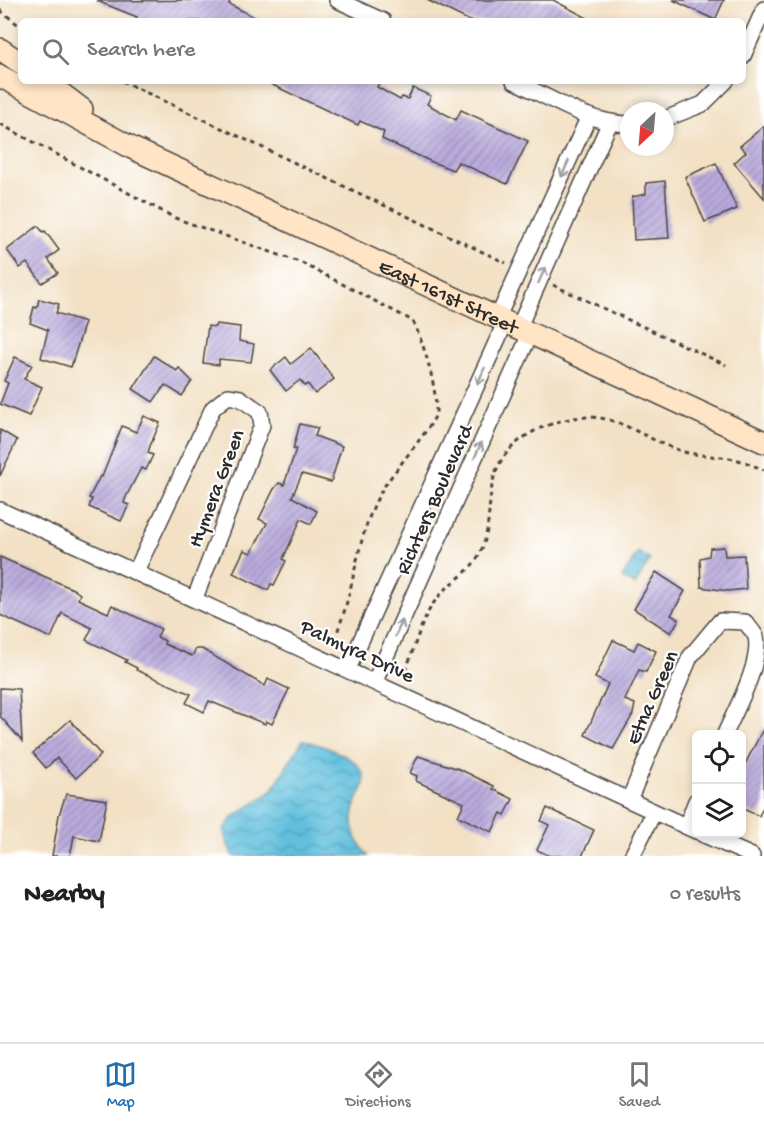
<!DOCTYPE html>
<style>
body{margin:0;font-family:"Gochi Hand",sans-serif;background:#f2f2f2;color:#202124}
.controls{position:absolute;right:18px;bottom:18px;display:grid;overflow:hidden;border-radius:9px;box-shadow:0 3px 9px #0003}
.controls button{width:54px;height:54px;display:grid;place-items:center;padding:0;border:0;border-bottom:2px solid #e0e0e0;background:#fff;color:#202124;font:30px sans-serif}
.compass{position:absolute;left:620px;top:102px;width:54px;height:54px;border-radius:50%;background:#fff;box-shadow:0 3px 9px #0003;rotate:206deg}
.list{margin:0;padding:0;list-style:none}
h2{display:flex;justify-content:space-between;align-items:center;height:78px;margin:0;padding:0 24px;font-size:26px}
h2 small{font-size:20px;font-weight:400;color:#757577}
.icon{flex:none;width:33px;height:33px;fill:none;stroke:currentColor;stroke-width:2;stroke-linecap:round;stroke-linejoin:round}
.map{position:relative;flex:none;width:764px;height:856px;overflow:hidden}
.search{position:absolute;background:#fff;box-shadow:0 3px 9px #0003;left:18px;right:18px;top:18px;height:66px;display:flex;align-items:center;gap:15px;box-sizing:border-box;padding:0 21px;border-radius:9px;color:#757577;font-size:22px}
.sheet{height:186px;background:#fff}
nav{display:flex;justify-content:space-around;align-items:center;box-sizing:border-box;height:84px;border-top:2px solid #e0e0e0;background:#fff;font-size:16px;color:#757577}
nav a{display:grid;justify-items:center;gap:3px}
nav .on{color:#1f6fb2}
.map>svg:first-child{display:block}
.water{fill:url(#water-waves);stroke:#467684;stroke-width:1.5}
.building{fill:url(#building-hatch)}
.lines{fill:none;stroke-linecap:round;stroke-linejoin:round}
.street-casing{stroke:#494642;stroke-width:18}
.secondary-casing{stroke:#494642;stroke-width:24}
.path{stroke:#494642;stroke-width:3;stroke-dasharray:4.5 4.5;stroke-linecap:butt}
.street{stroke:#fff;stroke-width:15}
.secondary{stroke:#ffe4c6;stroke-width:21}
.oneway{stroke:#a0a0a0}
.labels{text-anchor:middle;stroke-width:4.5;stroke-linejoin:round;paint-order:stroke}
.street-label{font-size:21px;fill:#2b2b2b;stroke:#fff}
</style>
<div class="map">
<svg width="764" height="856" viewBox="0 0 764 856">
<defs>
<pattern id="water-waves" width="16" height="10" patternUnits="userSpaceOnUse" patternTransform="scale(1.5)"><rect width="16" height="10" fill="#60c0de"/><path d="M0 5q4-4 8 0t8 0" fill="none" stroke="#4f9cb4"/></pattern>
<pattern id="building-hatch" width="6" height="6" patternUnits="userSpaceOnUse" patternTransform="scale(1.5)"><rect width="6" height="6" fill="#baabdd"/><path d="M-1 1l2-2M0 6l6-6M5 7l2-2" fill="none" stroke="#978bb3"/></pattern>
</defs>
<rect width="100%" height="100%" fill="#fff"/>
<filter id="ink" filterUnits="userSpaceOnUse"><feTurbulence type="fractalNoise" baseFrequency=".0167" numOctaves="2"/><feDisplacementMap in="SourceGraphic" scale="12" xChannelSelector="R" yChannelSelector="G"/><feConvolveMatrix kernelMatrix="1 2 1 2 8 2 1 2 1" color-interpolation-filters="sRGB"/></filter>
<filter id="wash" filterUnits="userSpaceOnUse"><feTurbulence type="fractalNoise" baseFrequency=".008" numOctaves="4" result="noise"/><feDisplacementMap in="SourceGraphic" scale="24" xChannelSelector="R" yChannelSelector="G"/><feGaussianBlur stdDeviation="1.35" result="paint"/><feColorMatrix in="noise" values="0 0 0 0 0 0 0 0 0 0 0 0 0 0 0 0 0 1.4 0 .05"/><feComposite in="paint" operator="in"/></filter>
<g filter="url(#wash)">
<rect width="100%" height="100%" fill="#f3e1c5"/>
<g class="water">
<polygon points="638,552 650,560 635,585 622,578"/>
<path d="M303,740c18,5 65,19 61,43 0,6 -5,12 -7,17 -8,23 -4,38 11,56h-135l-8,-18 -1,-9 9,-12 38,-25z"/>
</g>
<g id="blocks">
<g class="building">
<polygon points="230,0 229,4 262,21 135,21 137,17 97,1"/>
<polygon points="427,0 553,0 593,21 470,21"/>
<polygon points="673,0 724,0 715,20"/>
<polygon points="264,81 380,81 377,87 400,100 402,97 408,99 413,88 431,96 427,104 456,120 461,110 528,141 507,184 458,162 453,170 432,162 382,139 384,132 360,121 358,125"/>
<polygon points="764,126 764,198 734,163 746,152 740,146"/>
<polygon points="716,163 737,209 705,222 685,177"/>
<polygon points="665,181 669,238 634,240 632,197 646,194 646,183"/>
<polygon points="38,226 43,232 45,231 59,250 48,259 58,273 42,283 27,263 20,268 7,250"/>
<polygon points="39,299 59,304 56,313 85,322 71,367 41,358 48,330 30,323 34,307 37,308"/>
<polygon points="216,324 240,327 239,341 254,344 251,362 219,359 219,365 203,363 208,326 215,327"/>
<polygon points="311,348 334,379 315,394 308,384 305,386 300,380 286,391 270,370 286,357 291,364"/>
<polygon points="154,356 177,371 179,368 192,381 182,396 165,385 153,402 133,389"/>
<polygon points="15,357 32,365 24,379 42,387 29,416 0,404 8,383 4,381"/>
<polygon points="144,416 160,423 150,446 148,453 153,455 146,470 141,468 126,497 124,503 129,505 121,521 89,507 92,499 89,498 100,476 102,477 122,426 136,432"/>
<polygon points="300,424 318,428 315,436 342,446 331,482 302,474 292,497 317,511 311,524 301,519 283,559 286,561 274,585 271,584 268,590 233,573 244,550 251,553 267,523 259,519 274,489 279,483 284,485 296,449 293,449"/>
<polygon points="0,430 17,440 0,476"/>
<polygon points="724,547 725,556 744,555 746,589 728,591 701,587 700,558 709,556 710,548"/>
<polygon points="0,557 73,589 80,594 78,599 108,613 112,605 161,629 157,637 165,641 164,644 192,656 196,649 202,649 265,686 268,679 289,689 272,724 266,721 265,724 209,701 204,712 186,703 191,694 136,670 137,668 125,662 127,660 86,640 92,628 62,613 51,638 0,615"/>
<polygon points="656,572 685,591 671,615 679,619 671,633 634,609"/>
<polygon points="613,640 634,650 638,642 656,651 646,672 639,670 625,700 635,704 633,714 613,749 585,735 608,684 595,678"/>
<polygon points="0,688 19,689 22,741 0,716"/>
<polygon points="70,720 101,755 76,778 57,758 46,768 33,753"/>
<polygon points="764,727 764,805 759,816 741,808 741,772"/>
<polygon points="418,756 459,769 494,786 493,789 513,799 505,815 501,813 492,832 458,816 464,803 416,781 417,776 410,773"/>
<polygon points="66,794 107,800 102,826 99,841 74,836 70,856 52,856 59,815"/>
<polygon points="547,808 594,830 582,856 550,856 537,850 549,825 541,821"/>
</g>
</g>
</g>
<g filter="url(#ink)">
<use href="#blocks" fill-opacity="0" stroke="#494642" stroke-width="1.5"/>
<g class="lines">
<defs>
<g id="street">
<polyline points="337,0 383,21"/>
<polyline points="743,56 764,9"/>
<path d="M514,81c35,16 76,43 115,43"/>
<polyline points="665,119 703,104 726,81"/>
<polyline points="497,319 589,116"/>
<polyline points="518,329 610,122"/>
<polyline points="0,510 696,831"/>
<polyline points="136,571 213,408 228,396 240,398 260,412 262,425 195,598"/>
<polyline points="348,669 505,323"/>
<polyline points="375,681 530,334"/>
<path d="M629,800l61,-143 30,-36 25,1c3,4 9,10 11,15 6,26 -21,74 -31,97"/>
<polyline points="686,826 696,801"/>
<polyline points="702,834 752,856"/>
<polyline points="632,856 654,812"/>
</g>
<g id="secondary">
<polyline points="0,49 21,63"/>
<path id="s1" d="M0,76l132,72 632,294"/>
<polyline points="45,81 82,109"/>
</g>
</defs>
<use href="#street" class="street-casing"/>
<use href="#secondary" class="secondary-casing"/>
<g class="path">
<polyline points="0,10 21,27"/>
<polyline points="122,81 506,263"/>
<path d="M0,124l175,94 127,45 111,58c11,23 24,66 23,92 -1,11 -45,61 -54,77 -27,46 -26,101 -49,152l10,4"/>
<polyline points="553,285 726,365"/>
<path d="M398,669l7,3c10,-24 17,-59 36,-78 13,-14 29,-22 38,-39 16,-29 4,-69 24,-97 10,-15 27,-26 43,-32 66,-26 85,11 142,27 15,3 31,3 46,6 10,2 20,7 30,11"/>
</g>
<use href="#street" class="street"/>
<use href="#secondary" class="secondary"/>
</g>
<defs><path id="oneway-shaft" d="M-6 0H5M1.5-3L5.5 0L1.5 3" fill="none" stroke-width="1.6" stroke-linecap="round" stroke-linejoin="round" transform="scale(1.5)"/></defs>
<g class="oneway">
<use href="#oneway-shaft" transform="translate(565 169) rotate(114)"/>
<use href="#oneway-shaft" transform="translate(542 275) rotate(-66)"/>
<use href="#oneway-shaft" transform="translate(481 376) rotate(114)"/>
<use href="#oneway-shaft" transform="translate(478 450) rotate(-66)"/>
<use href="#oneway-shaft" transform="translate(399 628) rotate(-66)"/>
</g>
</g>
<g class="labels">
<g class="street-label">
<text dy="7" stroke="none"><textPath href="#s1" startOffset="500">East 161st Street</textPath></text>
<text transform="translate(215 488) rotate(-69)" y="7">Hymera Green</text>
<text transform="translate(433 499) rotate(-66)" y="7">Richters Boulevard</text>
<text transform="translate(358 650) rotate(25)" y="7">Palmyra Drive</text>
<text transform="translate(651 697) rotate(-66)" y="7">Etna Green</text>
</g>
</g>
</svg>
<div class="controls">
<button><svg class="icon" aria-label="locate" viewBox="0 0 24 24"><circle cx="12" cy="12" r="6"/><path d="M12 2v4M12 18v4M2 12h4M18 12h4"/></svg></button>
<button><svg class="icon" aria-label="layers" viewBox="0 0 24 24"><path d="M12 4l9 5-9 5-9-5zM3 14l9 5 9-5"/></svg></button>
</div>
<svg class="compass" viewBox="-18 -18 36 36"><path d="M0-13l5 13h-10z" fill="#e53935"/><path d="M0 13l5-13h-10z" fill="#757577"/></svg>
<div class="search"><svg class="icon" aria-label="search" viewBox="0 0 24 24"><circle cx="10" cy="10" r="6"/><path d="M15 15l6 6"/></svg>Search here</div>
</div>
<section class="sheet">
<h2>Nearby<small>0 results</small></h2>
<ul class="list">
</ul>
</section>
<nav>
<a class="on"><svg class="icon" aria-label="map" viewBox="0 0 24 24"><path d="M3 6l6-2 6 2 6-2v14l-6 2-6-2-6 2zM9 4v14M15 6v14"/></svg>Map</a>
<a><svg class="icon" aria-label="directions" viewBox="0 0 24 24"><path d="M12 3l9 9-9 9-9-9zM9 14v-3h6M13 9l2 2-2 2"/></svg>Directions</a>
<a><svg class="icon" aria-label="saved" viewBox="0 0 24 24"><path d="M7 4h10v16l-5-4-5 4z"/></svg>Saved</a>
</nav>
